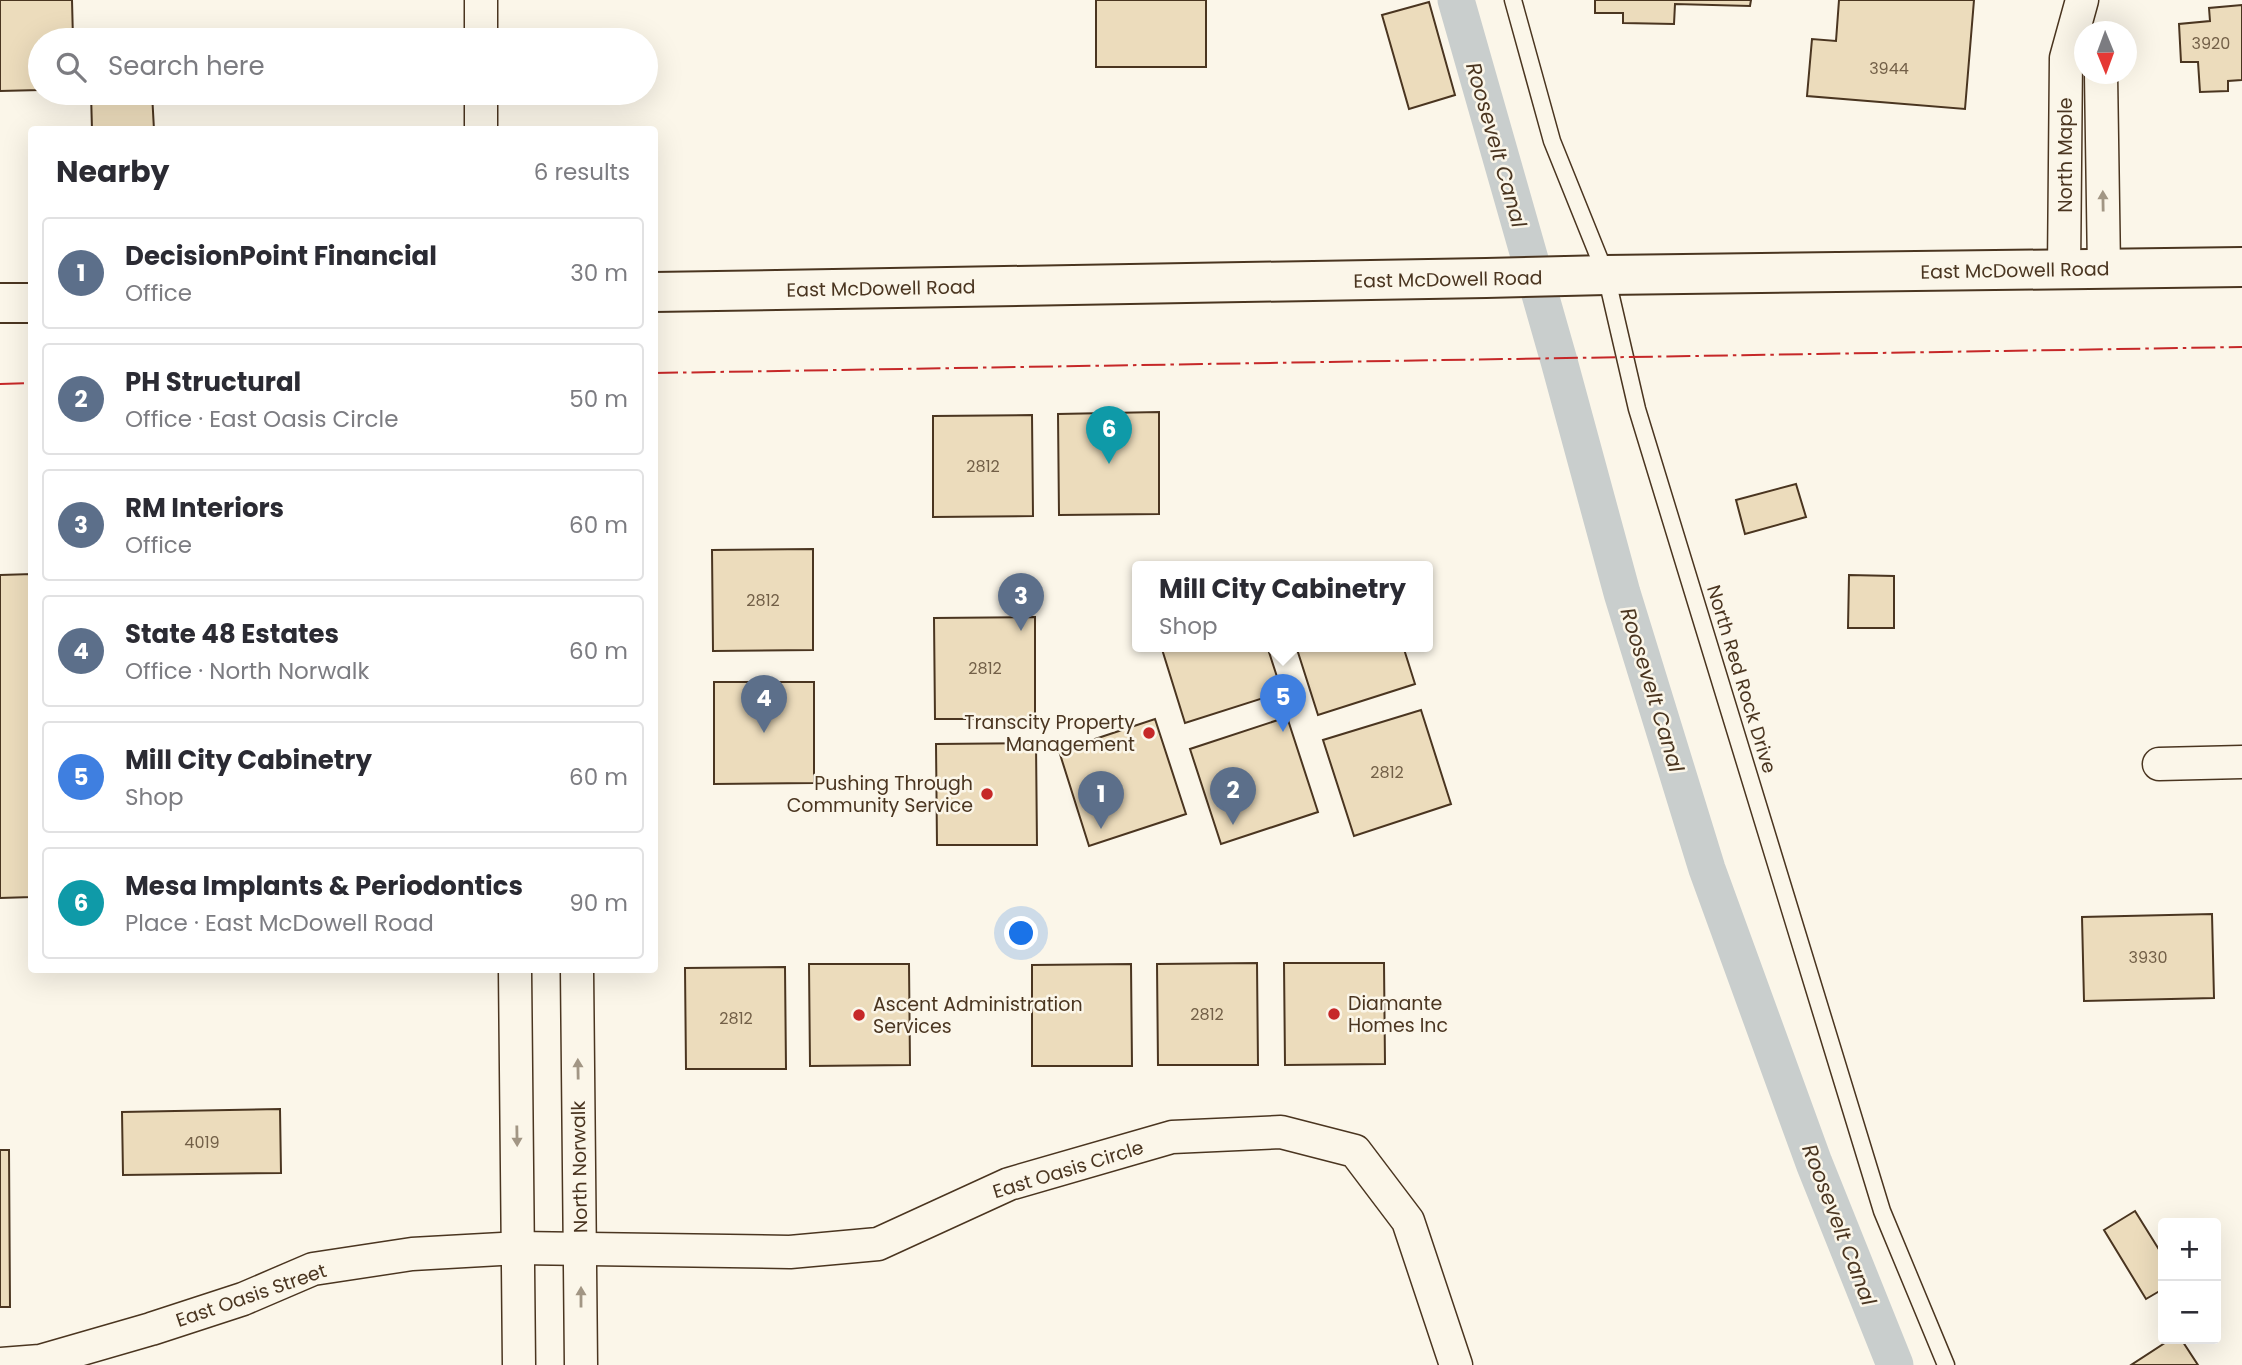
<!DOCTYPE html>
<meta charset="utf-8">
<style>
body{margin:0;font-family:Poppins,sans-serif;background:#f2f2f3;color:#2b2b33}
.controls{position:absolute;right:21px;bottom:21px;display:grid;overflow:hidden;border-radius:7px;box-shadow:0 7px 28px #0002}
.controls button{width:63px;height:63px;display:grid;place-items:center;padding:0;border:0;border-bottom:2px solid #e1e1e2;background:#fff;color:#2b2b33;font:35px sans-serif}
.compass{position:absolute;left:2074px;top:21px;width:63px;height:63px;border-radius:50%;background:#fff;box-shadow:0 7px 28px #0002;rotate:179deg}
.you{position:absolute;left:1022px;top:934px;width:24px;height:24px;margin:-18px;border:5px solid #fff;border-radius:50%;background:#1a73e8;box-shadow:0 0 0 10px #1a73e833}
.badge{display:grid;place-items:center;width:46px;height:46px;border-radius:50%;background:#db2777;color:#fff;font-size:23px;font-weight:700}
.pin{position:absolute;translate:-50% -58px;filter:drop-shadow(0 2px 4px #0008)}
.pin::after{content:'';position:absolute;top:37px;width:24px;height:21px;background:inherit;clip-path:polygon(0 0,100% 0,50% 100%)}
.popup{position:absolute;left:1132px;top:561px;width:301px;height:91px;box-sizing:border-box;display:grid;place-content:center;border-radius:7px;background:#fff;filter:drop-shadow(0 2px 5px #0005);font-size:23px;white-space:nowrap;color:#7c7c81}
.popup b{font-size:26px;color:#2b2b33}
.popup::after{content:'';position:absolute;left:50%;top:100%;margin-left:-14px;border:14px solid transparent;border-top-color:#fff}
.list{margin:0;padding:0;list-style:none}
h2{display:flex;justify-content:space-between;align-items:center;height:91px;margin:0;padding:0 28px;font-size:30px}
h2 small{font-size:23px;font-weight:400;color:#7c7c81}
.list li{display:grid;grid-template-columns:46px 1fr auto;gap:21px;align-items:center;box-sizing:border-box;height:112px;margin:0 14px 14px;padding:0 14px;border:2px solid #e1e1e2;border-radius:7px}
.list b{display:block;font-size:26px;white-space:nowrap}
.list p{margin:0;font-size:23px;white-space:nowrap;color:#7c7c81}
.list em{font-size:23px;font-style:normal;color:#7c7c81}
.icon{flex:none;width:38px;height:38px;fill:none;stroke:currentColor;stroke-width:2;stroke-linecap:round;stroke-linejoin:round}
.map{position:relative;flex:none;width:2242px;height:1365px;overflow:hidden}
.search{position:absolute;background:#fff;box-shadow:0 7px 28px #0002;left:28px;top:28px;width:630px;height:77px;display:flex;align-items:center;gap:18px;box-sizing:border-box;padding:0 24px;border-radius:38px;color:#7c7c81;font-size:26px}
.panel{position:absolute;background:#fff;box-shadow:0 7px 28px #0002;left:28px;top:126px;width:630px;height:847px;border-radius:7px}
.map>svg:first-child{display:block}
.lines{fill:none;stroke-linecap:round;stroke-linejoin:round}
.canal{stroke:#c9cecd;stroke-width:37}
.building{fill:#ecdcbc;stroke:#4a3520;stroke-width:2}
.service-casing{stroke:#4a3520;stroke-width:19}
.minor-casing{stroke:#4a3520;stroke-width:35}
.secondary-casing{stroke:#4a3520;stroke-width:42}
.service{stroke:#fbf6e9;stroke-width:16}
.minor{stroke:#fbf6e9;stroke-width:32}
.secondary{stroke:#fbf6e9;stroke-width:38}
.power{stroke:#c62828;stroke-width:2;stroke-dasharray:24 5 3.5 5;stroke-linecap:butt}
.oneway{fill:#a29684}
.poi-dot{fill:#c62828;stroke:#fbf6e9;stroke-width:2.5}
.labels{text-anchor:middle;stroke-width:5;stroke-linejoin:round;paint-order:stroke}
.number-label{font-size:16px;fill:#725f47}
.street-label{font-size:19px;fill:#4a3520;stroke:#fbf6e9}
.poi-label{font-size:19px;fill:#4a3520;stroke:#fbf6e9;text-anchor:end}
.water-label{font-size:21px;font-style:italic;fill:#4a3520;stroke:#fbf6e9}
</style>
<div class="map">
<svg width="2242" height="1365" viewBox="0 0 2242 1365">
<rect width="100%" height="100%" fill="#fbf6e9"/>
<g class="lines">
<polyline class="canal" points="1456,0 1559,361 1622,593 1707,869 1814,1163 1895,1365"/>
</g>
<g class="building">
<polygon points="0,0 72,0 73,40 40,40 40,90 0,91"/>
<rect x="1096" y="0" width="110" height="67"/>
<polygon points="1595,0 1751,0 1750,6 1675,4 1674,24 1623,23 1623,13 1595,13"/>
<polygon points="1839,0 1974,0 1965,109 1807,96 1812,39 1836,41"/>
<polygon points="1429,2 1455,95 1409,109 1382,15"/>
<polygon points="2242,5 2242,80 2228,81 2228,91 2200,92 2198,62 2181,62 2179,24 2210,21 2209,8"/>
<polygon points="91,93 152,93 154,130 92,130"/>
<polygon points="1159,412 1159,514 1059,515 1058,414"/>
<polygon points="1032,415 1033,516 933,517 933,416"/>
<polygon points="1796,484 1806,517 1745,534 1736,500"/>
<polygon points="813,549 813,650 713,651 712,550"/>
<polygon points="32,574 32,897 0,898 0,575"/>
<polygon points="1849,575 1894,576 1894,628 1848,628"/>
<polygon points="1035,617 1035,719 935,719 934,618"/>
<polygon points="1161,646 1267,646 1282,692 1185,723"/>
<polygon points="1296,646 1403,646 1415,684 1318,715"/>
<polygon points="714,682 814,682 814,783 714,784"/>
<polygon points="1421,710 1451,804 1354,836 1323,740"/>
<polygon points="1287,717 1318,812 1221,844 1190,749"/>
<polygon points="1155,719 1186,814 1089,846 1059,751"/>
<polygon points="1036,743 1037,845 937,845 936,744"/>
<polygon points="2212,914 2214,998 2084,1001 2082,917"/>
<polygon points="1257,963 1258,1065 1158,1065 1157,964"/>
<polygon points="1284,963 1384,963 1385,1064 1285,1065"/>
<polygon points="809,964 909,964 910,1065 810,1066"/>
<polygon points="1131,964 1132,1066 1032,1066 1032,965"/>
<polygon points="785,967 786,1069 686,1069 685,968"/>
<polygon points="280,1109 281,1173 123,1175 122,1112"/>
<polygon points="0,1150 9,1150 10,1307 0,1307"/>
<polygon points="2135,1211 2163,1256 2163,1289 2146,1299 2104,1230"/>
<polygon points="2171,1339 2181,1339 2198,1365 2131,1365"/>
</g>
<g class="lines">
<defs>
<polyline id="service" points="1513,0 1552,141 1606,275 1637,409 1882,1211 1946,1365"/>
<g id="minor">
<polyline points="481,0 481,40"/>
<polyline points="2101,74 2104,269"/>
<polyline points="481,93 481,130"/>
<polyline points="2064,270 2066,58 2082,0"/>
<polyline points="2159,764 2242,762"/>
<polyline points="515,970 519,1365"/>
<polyline points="577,970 581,1365"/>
<polyline points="0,1364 40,1361 151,1329 243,1299 313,1269 412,1254 518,1248 790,1252 878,1244 1009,1184 1172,1137 1281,1132 1355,1151 1408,1221 1456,1365"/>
</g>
<g id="secondary">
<polyline points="654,292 1486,278 1606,275 2242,267"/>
<polyline points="0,303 32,303"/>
</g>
</defs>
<use href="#service" class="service-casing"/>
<use href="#minor" class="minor-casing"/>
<use href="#secondary" class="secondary-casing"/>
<use href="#service" class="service"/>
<use href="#minor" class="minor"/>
<use href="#secondary" class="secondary"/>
<g class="power">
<polyline points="654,373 2242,347"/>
<polyline points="0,384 32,383"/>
</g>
</g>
<defs><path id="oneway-solid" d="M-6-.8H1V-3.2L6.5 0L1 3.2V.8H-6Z" transform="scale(1.75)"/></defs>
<g class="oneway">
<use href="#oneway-solid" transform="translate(2103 201) rotate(-91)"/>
<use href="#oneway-solid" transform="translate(578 1069) rotate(-91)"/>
<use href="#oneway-solid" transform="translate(517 1136) rotate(89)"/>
<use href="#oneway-solid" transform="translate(581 1297) rotate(-90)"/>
</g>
<g class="poi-dot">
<circle cx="1149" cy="733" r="7"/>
<circle cx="987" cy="794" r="7"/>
<circle cx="1334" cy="1014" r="7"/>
<circle cx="859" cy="1015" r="7"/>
</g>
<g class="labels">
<g class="number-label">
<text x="2211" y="49">3920</text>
<text x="1889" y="74">3944</text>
<text x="983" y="472">2812</text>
<text x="763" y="606">2812</text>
<text x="985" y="674">2812</text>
<text x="1387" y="778">2812</text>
<text x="2148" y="963">3930</text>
<text x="1207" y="1020">2812</text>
<text x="736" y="1024">2812</text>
<text x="202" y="1148">4019</text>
</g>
<g class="street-label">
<text transform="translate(2065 155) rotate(-90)" y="7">North Maple</text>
<text transform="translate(2015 270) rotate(-1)" y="7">East McDowell Road</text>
<text transform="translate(1448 279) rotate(-1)" y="7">East McDowell Road</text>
<text transform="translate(881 288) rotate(-1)" y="7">East McDowell Road</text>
<text transform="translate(1742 679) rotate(73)" y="7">North Red Rock Drive</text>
<text transform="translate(579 1167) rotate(-91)" y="7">North Norwalk</text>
<text transform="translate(1068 1169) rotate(-17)" y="7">East Oasis Circle</text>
<text transform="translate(251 1295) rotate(-19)" y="7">East Oasis Street</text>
</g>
<g class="poi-label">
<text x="1135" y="729">Transcity Property<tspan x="1135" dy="22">Management</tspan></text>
<text x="973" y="790">Pushing Through<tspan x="973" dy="22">Community Service</tspan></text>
<text x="1348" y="1010" text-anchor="start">Diamante<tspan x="1348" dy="22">Homes Inc</tspan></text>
<text x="873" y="1011" text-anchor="start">Ascent Administration<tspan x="873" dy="22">Services</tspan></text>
</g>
<g class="water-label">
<text transform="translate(1496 145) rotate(74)" y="7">Roosevelt Canal</text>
<text transform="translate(1652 690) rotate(73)" y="7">Roosevelt Canal</text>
<text transform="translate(1839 1225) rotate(69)" y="7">Roosevelt Canal</text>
</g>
</g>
</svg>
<div class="controls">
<button>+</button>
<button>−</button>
</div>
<svg class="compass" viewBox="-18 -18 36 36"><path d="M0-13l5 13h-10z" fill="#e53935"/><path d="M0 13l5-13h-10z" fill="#7c7c81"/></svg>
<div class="you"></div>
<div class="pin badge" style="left:1101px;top:829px;background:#5c6f8a">1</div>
<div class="pin badge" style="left:1233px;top:825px;background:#5c6f8a">2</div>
<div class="pin badge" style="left:1021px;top:631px;background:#5c6f8a">3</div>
<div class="pin badge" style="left:764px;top:733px;background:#5c6f8a">4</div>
<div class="pin badge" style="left:1283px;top:732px;background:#3f7fe0">5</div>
<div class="popup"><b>Mill City Cabinetry</b>Shop</div>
<div class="pin badge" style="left:1109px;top:464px;background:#0f9aa8">6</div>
<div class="search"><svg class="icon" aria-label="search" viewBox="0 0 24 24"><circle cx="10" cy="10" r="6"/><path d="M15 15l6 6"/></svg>Search here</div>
<section class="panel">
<h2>Nearby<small>6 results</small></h2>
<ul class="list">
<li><span class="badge" style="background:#5c6f8a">1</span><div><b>DecisionPoint Financial</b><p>Office</p></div><em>30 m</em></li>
<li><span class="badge" style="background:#5c6f8a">2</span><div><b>PH Structural</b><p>Office · East Oasis Circle</p></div><em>50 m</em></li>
<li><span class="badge" style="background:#5c6f8a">3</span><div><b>RM Interiors</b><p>Office</p></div><em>60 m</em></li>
<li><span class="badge" style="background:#5c6f8a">4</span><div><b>State 48 Estates</b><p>Office · North Norwalk</p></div><em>60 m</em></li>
<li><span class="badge" style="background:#3f7fe0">5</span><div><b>Mill City Cabinetry</b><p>Shop</p></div><em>60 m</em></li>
<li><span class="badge" style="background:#0f9aa8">6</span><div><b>Mesa Implants &amp; Periodontics</b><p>Place · East McDowell Road</p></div><em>90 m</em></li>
</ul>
</section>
</div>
